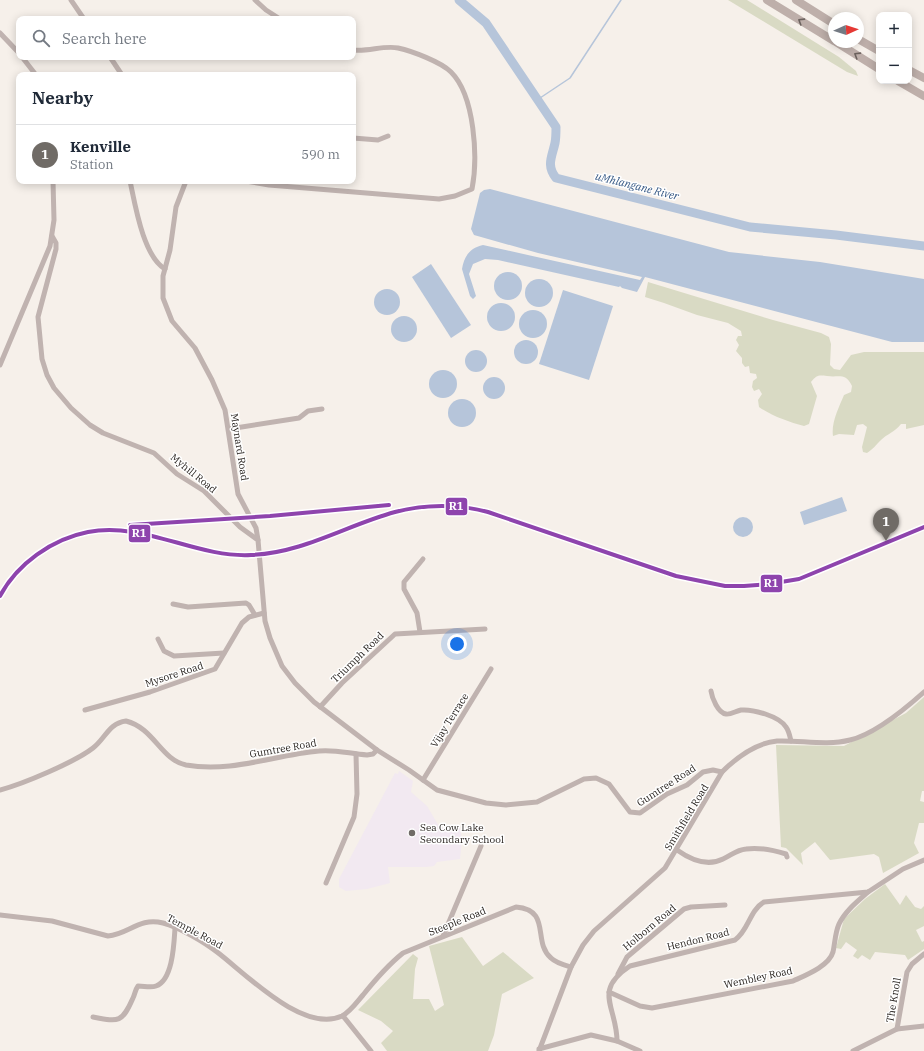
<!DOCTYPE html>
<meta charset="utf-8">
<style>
body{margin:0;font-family:"IBM Plex Serif",serif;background:#f2f2f3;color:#1f2937}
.controls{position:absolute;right:12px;top:12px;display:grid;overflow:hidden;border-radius:8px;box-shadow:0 2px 10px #0003}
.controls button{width:36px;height:36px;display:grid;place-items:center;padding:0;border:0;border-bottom:1px solid #e0e1e3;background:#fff;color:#1f2937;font:20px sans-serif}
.compass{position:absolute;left:828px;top:12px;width:36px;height:36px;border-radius:50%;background:#fff;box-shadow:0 2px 10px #0003;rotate:87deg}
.you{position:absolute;left:457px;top:644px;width:14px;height:14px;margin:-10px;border:3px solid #fff;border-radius:50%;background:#1a73e8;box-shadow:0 0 0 6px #1a73e833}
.badge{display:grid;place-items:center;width:26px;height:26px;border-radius:50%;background:#706b66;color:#fff;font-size:13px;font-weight:700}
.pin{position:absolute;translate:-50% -33px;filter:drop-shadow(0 1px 2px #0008)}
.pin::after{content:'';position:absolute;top:21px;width:14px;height:12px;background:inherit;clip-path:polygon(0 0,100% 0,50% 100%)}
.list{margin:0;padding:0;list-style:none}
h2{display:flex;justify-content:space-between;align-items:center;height:52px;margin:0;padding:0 16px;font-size:17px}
h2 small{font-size:13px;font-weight:400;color:#747a83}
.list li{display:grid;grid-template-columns:26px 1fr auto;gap:12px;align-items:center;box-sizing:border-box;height:60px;padding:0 16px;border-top:1px solid #e0e1e3}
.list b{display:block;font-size:15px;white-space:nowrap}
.list p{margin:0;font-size:13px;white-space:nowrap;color:#747a83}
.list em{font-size:13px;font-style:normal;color:#747a83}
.icon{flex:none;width:22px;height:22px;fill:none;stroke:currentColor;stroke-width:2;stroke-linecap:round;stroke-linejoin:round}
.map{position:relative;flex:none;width:924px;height:1051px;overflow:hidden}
.search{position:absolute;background:#fff;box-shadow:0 2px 10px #0003;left:16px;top:16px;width:340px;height:44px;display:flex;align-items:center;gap:10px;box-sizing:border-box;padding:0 14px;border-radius:8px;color:#747a83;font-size:15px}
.panel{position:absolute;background:#fff;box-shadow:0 2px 10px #0003;left:16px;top:72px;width:340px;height:112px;border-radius:8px}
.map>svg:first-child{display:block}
.education{fill:#f2e9f1}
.green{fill:#d9dac4}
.water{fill:#b6c5da}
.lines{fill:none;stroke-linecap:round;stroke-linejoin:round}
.stream{stroke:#b6c5da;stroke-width:1.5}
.river{stroke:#b6c5da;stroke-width:9}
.minor{stroke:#c0b3b0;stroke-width:5}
.highway{stroke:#beafaa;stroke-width:8}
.rail-1-casing{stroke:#fff;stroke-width:7}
.rail-1{stroke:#8e44ad;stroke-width:4}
.oneway{stroke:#6c625e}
.poi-dot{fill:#706b66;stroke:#fff;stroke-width:1.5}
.labels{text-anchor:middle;stroke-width:3;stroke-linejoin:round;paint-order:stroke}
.street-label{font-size:10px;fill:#28231f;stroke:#fff}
.poi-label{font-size:10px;fill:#28231f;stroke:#fff;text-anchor:start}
.water-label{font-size:11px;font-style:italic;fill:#345784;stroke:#fff}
.line-badge{stroke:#fff;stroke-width:1.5}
.badge-label{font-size:11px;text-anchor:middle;font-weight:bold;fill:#fff}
</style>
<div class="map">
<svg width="924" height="1051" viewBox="0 0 924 1051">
<rect width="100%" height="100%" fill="#f6f0ea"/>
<polygon class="education" points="399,771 413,781 411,792 427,806 440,828 459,825 462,839 460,859 437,862 434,866 426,867 388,867 390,883 367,889 346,891 339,887 339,879 395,773 398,774"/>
<g class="green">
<polygon points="728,0 747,0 839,57 856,71 858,76 847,72"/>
<path d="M648,282l125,38 48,13 8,4 2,7 -1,21 4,4 6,1 11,-15 13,-3h60v73l-18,4v-5h-5c-6,8 -14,10 -20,16 -5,5 -8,9 -14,13l-4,-1 -1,-5 5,-20 -4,-3 -6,1 -3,10 -15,-1 -6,2c-2,-13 6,-29 11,-41l7,-3 1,-6c-7,-14 -13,-8 -25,-10 -9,-1 -10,-1 -16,6l6,14 -8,28 -5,2c-15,-4 -32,-10 -45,-19l-1,-7 4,-6 -3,-5 -5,2 -2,-4 1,-6 4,-3 -1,-4 -6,-1 -1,-7 -4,1 -3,-4v-5l-6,-7 3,-6 -3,-5 2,-4h4l-1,-5 -13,-8 -31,-8 -33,-12 -19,-6z"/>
<polygon points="924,697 924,791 922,791 920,801 924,802 924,823 919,823 914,843 919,853 883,873 879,857 874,854 830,860 815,842 801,853 803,865 786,848 781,847 776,745 844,746 906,713"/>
<polygon points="885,884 900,905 906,895 915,907 921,909 924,906 924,926 916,930 922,942 924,941 924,949 908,960 905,955 875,952 870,960 862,955 858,959 853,956 857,950 846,942 841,949 836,948 844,919 865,899"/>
<polygon points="462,937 483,966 503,952 534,978 502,994 494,1035 488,1051 387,1051 381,1043 393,1031 381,1021 358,1010 413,954 418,958 415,969 413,999 429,999 435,1011 444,1005 429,946"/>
</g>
<g class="water">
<path d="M490,189l239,63 91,10 104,17v63h-32l-247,-65 -8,15 -15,-4 -2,-2 -1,1 -121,-27 -13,-1 -12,5 -4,10 7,22 -3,3 -3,-3 -8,-27c2,-13 8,-21 21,-24l157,35 2,-3 -104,-24 -64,-18 -3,-6 9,-36 4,-3z"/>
<polygon points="431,264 471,325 451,338 412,277"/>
<circle cx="508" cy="286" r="14"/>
<circle cx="539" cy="293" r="14"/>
<circle cx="387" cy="302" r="13"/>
<polygon points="563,290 613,306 589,380 539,364"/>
<circle cx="501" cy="317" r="14"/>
<circle cx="533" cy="324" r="14"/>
<circle cx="404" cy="329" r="13"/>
<circle cx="526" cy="352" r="12"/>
<circle cx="476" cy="361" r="11"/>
<circle cx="443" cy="384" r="14"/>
<circle cx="494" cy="388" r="11"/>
<circle cx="462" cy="413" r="14"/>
<polygon points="842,497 847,511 804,525 800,512"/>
<circle cx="743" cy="527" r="10"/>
</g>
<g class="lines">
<polyline class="stream" points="537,100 570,78 621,0"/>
<path class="river" d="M459,0l27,23 70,104c0,5 0,11 -1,16 -3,14 -9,22 1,35l194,49 86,8 88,11"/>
<g class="minor">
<polyline points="71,0 84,19"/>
<polyline points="255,0 266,10 280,19"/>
<polyline points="0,33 19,53"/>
<polyline points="22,57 36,75"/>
<polyline points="110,57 122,75"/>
<polyline points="353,138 378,140 388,136"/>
<path d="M130,181c5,23 13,75 35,88"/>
<polyline points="186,181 176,207 170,250 163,276 163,298 172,321 195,348 212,380 225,410 238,494 256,528 258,540"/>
<path d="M246,181l23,4 170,14 16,-3 17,-7c6,-31 3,-93 -21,-117 -10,-10 -39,-21 -53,-24 -14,-3 -30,4 -45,2"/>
<polyline points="52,236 56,243 56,249 38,317 42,359 47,375 54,388 71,408 90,425 103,433 154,453 177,474 204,491 240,527 258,540 265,621 270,638 282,666 295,683 314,702 377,750 409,770 437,790 486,803 506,805 537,802 584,779 596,778 609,784 630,812 640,813 667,794 687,785 703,772 713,770 722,772"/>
<polyline points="0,365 50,246 54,220 53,181"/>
<polyline points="229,429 299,418 308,411 322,409"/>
<polyline points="173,604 188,607 246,603 249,605 255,615"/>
<polyline points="420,632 417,613 404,589 404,582 423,559"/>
<polyline points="158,639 164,651 174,656 224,653"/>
<path d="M711,691c1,7 7,22 15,23 4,1 10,-3 15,-4 12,-1 38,6 45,17 3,4 4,10 5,14"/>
<polyline points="320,707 342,683 395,634 485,629"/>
<polyline points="85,710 150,692 215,669 242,623 249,617 264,613"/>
<polyline points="423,780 491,669"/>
<path d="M0,790c23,-6 75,-28 93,-42 12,-9 16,-25 33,-27 28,7 35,39 60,44 46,8 88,-10 133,-14 15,-2 32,3 48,4l6,-1 4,-4"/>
<path d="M677,850c14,10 30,17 46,9 9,-4 13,-9 23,-10 13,-2 27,1 40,5l1,3"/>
<polyline points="326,883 354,817 357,794 356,754"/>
<path d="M0,915l52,6 56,15c21,-2 31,-19 55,-13 16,4 41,19 54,29 28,21 86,82 125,64 8,-4 15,-14 21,-21 12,-15 25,-30 40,-42l113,-46c36,3 16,35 35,51 5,5 13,7 20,9"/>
<polyline points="443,936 481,846"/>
<polyline points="618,974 627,957 684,909 691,907 725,905"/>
<path d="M609,992l31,14 12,2 141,-27c13,-6 36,-15 40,-29 2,-9 2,-19 6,-28 6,-13 19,-23 29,-32"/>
<polyline points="343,1016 371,1051"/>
<path d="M93,1017c26,5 29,6 40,-19 2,-4 2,-8 5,-12 6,0 13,2 18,0 17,-6 18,-43 19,-58"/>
<polyline points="897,1029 907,972 912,964 924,954"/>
<path d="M617,1041c0,-34 -25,-50 13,-75l105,-26c14,-10 14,-29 29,-38l104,-10 35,-23 21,-9"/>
<polyline points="539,1049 591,1035 617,1041 640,1051"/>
<path d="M539,1051l32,-84 12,-22 11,-14 71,-63 57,-96c14,-14 34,-29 55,-31 24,-1 49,5 73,-1 25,-6 55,-31 74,-48"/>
<polyline points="853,1051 897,1029 924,1026"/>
</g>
<g class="highway">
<polyline points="767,0 834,41"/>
<polyline points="796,0 834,24"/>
<polyline points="858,39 879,51"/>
<polyline points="836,42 879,69"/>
<polyline points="909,70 924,78"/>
<polyline points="898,81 924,96"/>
</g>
<defs>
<g id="rail-1">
<polyline points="130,525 270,516 389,505"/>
<path d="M0,596c17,-32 52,-57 88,-64 55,-11 108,26 163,23 52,-2 96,-30 144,-43 31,-8 63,-8 93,0l188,64 49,10h19l25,-2 30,-5 125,-52"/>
</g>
</defs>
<use href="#rail-1" class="rail-1-casing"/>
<use href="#rail-1" class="rail-1"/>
</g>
<defs><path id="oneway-chevron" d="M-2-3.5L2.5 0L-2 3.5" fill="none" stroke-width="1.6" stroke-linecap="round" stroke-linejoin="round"/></defs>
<g class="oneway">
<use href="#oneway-chevron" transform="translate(801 21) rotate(-148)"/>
<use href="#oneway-chevron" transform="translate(857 55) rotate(-148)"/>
</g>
<circle class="poi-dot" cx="412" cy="833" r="4"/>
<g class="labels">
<g class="street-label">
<text transform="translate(240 447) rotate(81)" y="4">Maynard Road</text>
<text transform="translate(194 473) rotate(39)" y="4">Myhill Road</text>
<text transform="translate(357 657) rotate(-44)" y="4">Triumph Road</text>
<text transform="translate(174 674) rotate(-18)" y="4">Mysore Road</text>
<text transform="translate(449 720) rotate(-58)" y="4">Vijay Terrace</text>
<text transform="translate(283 748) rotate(-10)" y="4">Gumtree Road</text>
<text transform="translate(666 785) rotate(-33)" y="4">Gumtree Road</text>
<text transform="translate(686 817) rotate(-59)" y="4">Smithfield Road</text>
<text transform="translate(457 921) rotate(-22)" y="4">Steeple Road</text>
<text transform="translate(649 927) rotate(-40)" y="4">Holborn Road</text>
<text transform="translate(195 931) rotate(28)" y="4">Temple Road</text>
<text transform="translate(698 939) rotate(-14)" y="4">Hendon Road</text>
<text transform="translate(758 977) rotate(-12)" y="4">Wembley Road</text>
<text transform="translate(893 1000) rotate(-80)" y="4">The Knoll</text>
</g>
<g class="poi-label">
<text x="420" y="831">Sea Cow Lake<tspan x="420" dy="12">Secondary School</tspan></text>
</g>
<g class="water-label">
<text transform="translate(637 186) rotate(14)" y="4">uMhlangane River</text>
</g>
</g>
<g class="line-badge">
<rect x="445" y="497" width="23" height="19" rx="4" fill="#8e44ad"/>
<rect x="128" y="524" width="23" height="19" rx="4" fill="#8e44ad"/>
<rect x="760" y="574" width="23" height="19" rx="4" fill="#8e44ad"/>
</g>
<g class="badge-label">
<text x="456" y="510">R1</text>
<text x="139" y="537">R1</text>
<text x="771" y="587">R1</text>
</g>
</svg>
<div class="controls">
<button>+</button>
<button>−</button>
</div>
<svg class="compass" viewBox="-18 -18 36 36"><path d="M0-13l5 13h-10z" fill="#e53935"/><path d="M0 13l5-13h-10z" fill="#747a83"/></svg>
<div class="you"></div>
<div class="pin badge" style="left:886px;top:541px">1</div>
<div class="search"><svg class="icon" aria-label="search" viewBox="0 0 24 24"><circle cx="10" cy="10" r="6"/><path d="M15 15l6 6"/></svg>Search here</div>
<section class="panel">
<h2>Nearby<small></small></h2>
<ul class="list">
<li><span class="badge">1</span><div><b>Kenville</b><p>Station</p></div><em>590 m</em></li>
</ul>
</section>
</div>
